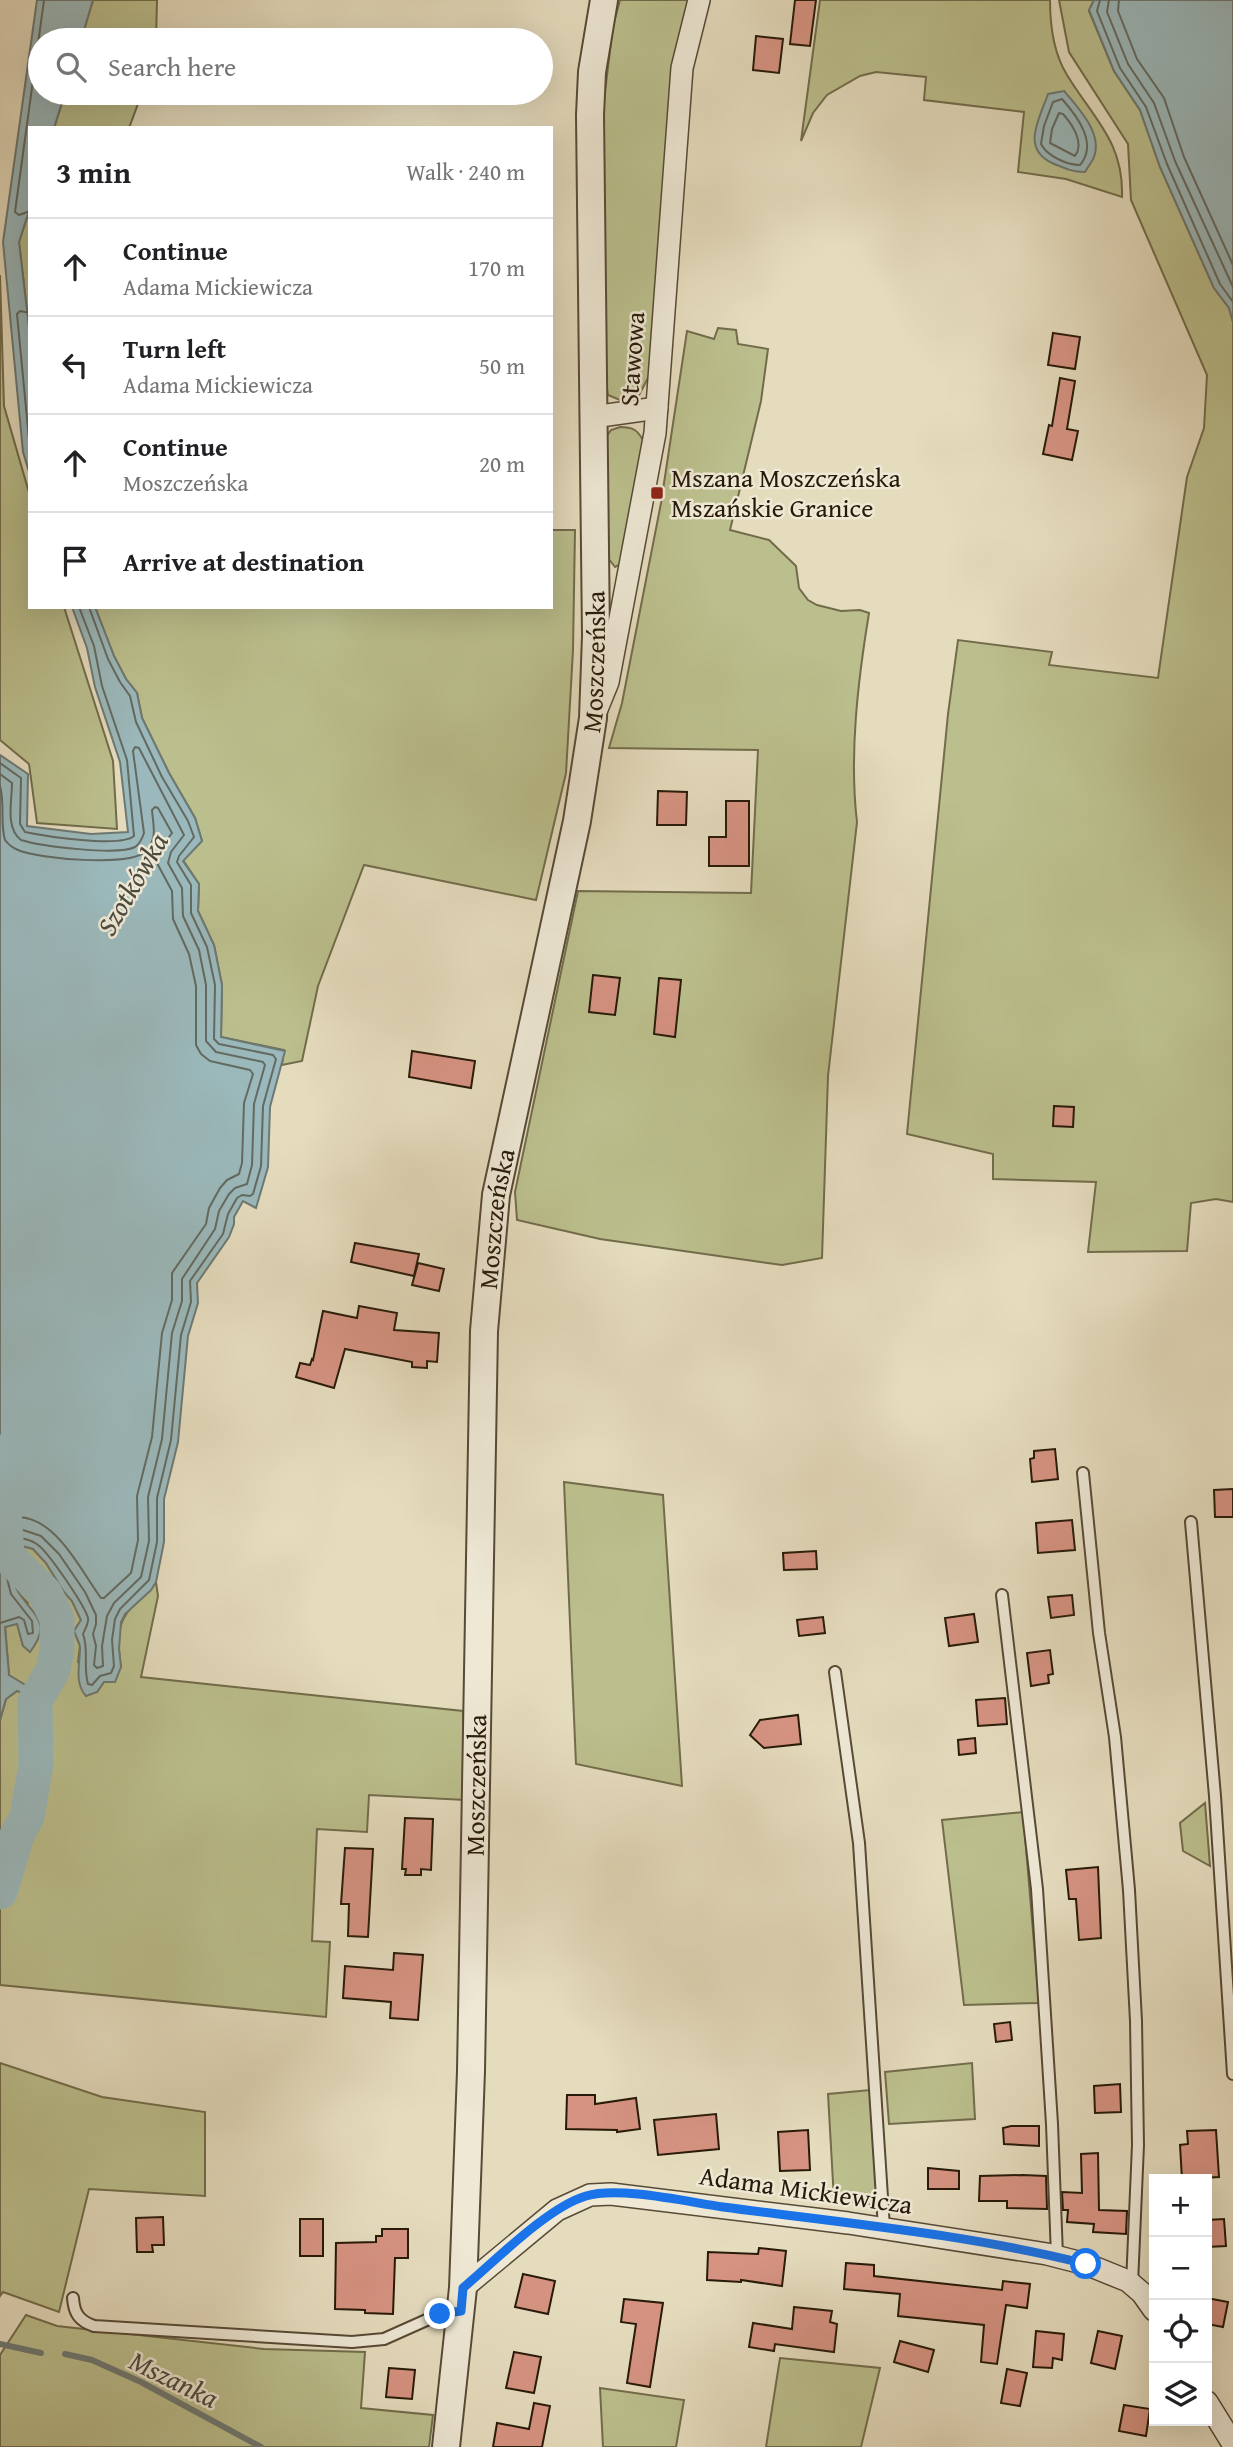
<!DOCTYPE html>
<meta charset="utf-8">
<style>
body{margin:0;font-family:"Gentium Book Plus",serif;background:#f6f6f6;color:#202124}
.controls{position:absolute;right:21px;bottom:21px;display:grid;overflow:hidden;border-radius:0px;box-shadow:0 7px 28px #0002}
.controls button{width:63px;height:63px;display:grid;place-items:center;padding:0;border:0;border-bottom:2px solid #e0e0e0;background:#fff;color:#202124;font:35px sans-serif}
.stop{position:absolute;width:21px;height:21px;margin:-16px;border:5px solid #1a73e8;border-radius:50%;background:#fff}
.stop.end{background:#1a73e8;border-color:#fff;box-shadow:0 2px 7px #0008}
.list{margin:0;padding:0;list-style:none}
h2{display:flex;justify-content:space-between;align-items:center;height:91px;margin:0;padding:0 28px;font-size:30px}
h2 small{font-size:23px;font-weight:400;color:#757577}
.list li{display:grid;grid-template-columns:46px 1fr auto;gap:21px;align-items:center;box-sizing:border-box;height:98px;padding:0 28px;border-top:2px solid #e0e0e0}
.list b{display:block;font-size:26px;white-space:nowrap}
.list p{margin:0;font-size:23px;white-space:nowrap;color:#757577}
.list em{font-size:23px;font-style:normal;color:#757577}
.icon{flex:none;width:38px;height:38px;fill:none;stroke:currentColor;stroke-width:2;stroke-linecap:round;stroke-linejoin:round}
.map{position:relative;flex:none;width:1233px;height:2447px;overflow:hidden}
.search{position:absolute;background:#fff;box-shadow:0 7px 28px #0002;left:28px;top:28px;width:525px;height:77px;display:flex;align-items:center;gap:18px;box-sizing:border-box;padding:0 24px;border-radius:38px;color:#757577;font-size:26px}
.panel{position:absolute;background:#fff;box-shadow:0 7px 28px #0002;left:28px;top:126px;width:525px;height:483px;border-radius:0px}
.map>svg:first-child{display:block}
.green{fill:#bbbf8d;stroke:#726c4b;stroke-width:2}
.water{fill:#9bb9bc;stroke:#6d7974;stroke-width:2}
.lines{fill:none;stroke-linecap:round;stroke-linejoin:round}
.shore{stroke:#626a62;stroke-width:2}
.stream{stroke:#6d7974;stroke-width:6}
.river{stroke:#9bb9bc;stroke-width:35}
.building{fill:#d69382;stroke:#281a09;stroke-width:2}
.service-casing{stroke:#574a36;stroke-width:14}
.minor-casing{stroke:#574a36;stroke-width:24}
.tertiary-casing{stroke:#574a36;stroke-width:30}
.service{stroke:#eee8d5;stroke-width:10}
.minor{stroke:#eee8d5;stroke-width:21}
.tertiary{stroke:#eee8d5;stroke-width:26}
.route{stroke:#1a73e8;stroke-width:9}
.poi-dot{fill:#8f2418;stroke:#eee8d5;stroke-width:2.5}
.labels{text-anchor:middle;stroke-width:5;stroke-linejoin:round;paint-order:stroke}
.street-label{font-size:26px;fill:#281a09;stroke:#eee8d5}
.poi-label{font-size:26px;fill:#281a09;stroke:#eee8d5;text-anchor:start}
.water-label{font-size:28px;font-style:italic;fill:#4a4a3f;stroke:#eee8d5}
</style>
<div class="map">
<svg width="1233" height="2447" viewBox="0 0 1233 2447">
<rect width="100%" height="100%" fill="#e5dcbe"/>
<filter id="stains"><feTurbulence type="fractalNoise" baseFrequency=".00286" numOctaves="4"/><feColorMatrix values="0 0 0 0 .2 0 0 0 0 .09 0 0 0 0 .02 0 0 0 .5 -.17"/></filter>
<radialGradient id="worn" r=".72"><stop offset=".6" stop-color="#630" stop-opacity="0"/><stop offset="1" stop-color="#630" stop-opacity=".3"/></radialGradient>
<g class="green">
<polygon points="93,0 157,0 156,40 81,40"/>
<polygon points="620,0 689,0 649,376 637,399 620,400 608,395 605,378 602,117 613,26"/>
<path d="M820,0h230c0,24 4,54 17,75 26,43 57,67 55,122l-56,-18 -48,-7 6,-60 -100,-12 2,-23 -50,-5 -16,4 -33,19 -14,18 -12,28z"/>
<polygon points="1059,0 1094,0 1089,11 1114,71 1140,110 1160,167 1214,288 1229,308 1233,322 1233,1202 1216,1199 1191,1203 1187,1251 1088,1252 1096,1182 993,1179 993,1154 907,1134 948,714 958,640 1052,652 1049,665 1158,678 1187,477 1204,428 1207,375 1131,200 1128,144 1069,52"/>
<polygon points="65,93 142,93 129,128 54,128"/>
<polygon points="30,208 30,336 19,242"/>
<polygon points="0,275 4,406 30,496 30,607 64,607 113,761 117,829 37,823 29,764 0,740"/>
<path d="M718,328l18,2 2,14 30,5 -7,52 -31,129 39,10 27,26 3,22 9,12 9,5 24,6 19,-1 9,3c-11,67 -20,142 -12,209l-29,254 -6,182 -40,7 -182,-26 -83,-19 -2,-28 63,-301 173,2 7,-143 -149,-2 13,-45 39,-200 26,-172 27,8z"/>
<path d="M620,427c13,0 18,3 24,15l-24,122 -5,3 -7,-9 -4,-118 7,-10z"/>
<polygon points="551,530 575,530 573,650 566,773 536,900 364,865 318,986 302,1061 282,1065 284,1050 221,1037 222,985 214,945 198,911 199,884 183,860 202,841 195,818 169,773 142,718 137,693 126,679 114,656 95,607 551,607"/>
<polygon points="564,1482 663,1495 682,1786 576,1764"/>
<path d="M15,1544l18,5 13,14 18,29 8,9 9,19 -7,11 6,15 -2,16 19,30 7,-10 17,-15c-3,-21 -6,-44 11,-60 9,-8 18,-15 24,-25l2,14 -17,81 322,34 2,89 -96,-5 -2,37 -50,-3 -5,112 18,1 -4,75 -326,-32v-265l6,-21 11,-8 -8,-16 -4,-48 12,-4 6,23 5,-43 -11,-11 -10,-37z"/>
<polygon points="1205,1803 1210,1866 1183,1851 1180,1823"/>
<polygon points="1023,1812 1039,2003 964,2005 942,1820"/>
<polygon points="0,2063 102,2097 205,2112 205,2196 89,2189 59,2312 3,2292 0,2296"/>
<polygon points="972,2063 975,2119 889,2124 885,2072"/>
<polygon points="870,2090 877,2195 874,2205 834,2200 828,2094"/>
<polygon points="26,2315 57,2326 264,2349 365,2352 361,2408 433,2415 429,2447 0,2447 0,2355"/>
<polygon points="780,2358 880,2368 861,2447 766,2447"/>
<polygon points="600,2388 684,2400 676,2447 603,2447"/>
</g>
<g class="water">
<polygon points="37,0 93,0 81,40 40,40 40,93 65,93 54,128 30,128 30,208 19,242 30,336 30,475 23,452 3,242"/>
<polygon points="1094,0 1233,0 1233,322 1229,308 1214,288 1160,167 1140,110 1114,71 1089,10"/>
<path d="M1064,91c14,16 39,43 30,66 -2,5 -7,11 -9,15 -13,0 -21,-4 -33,-9 -31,-15 -13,-43 -4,-69z"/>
<path d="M72,607h23l19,49 12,23 11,14 5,25 27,55 26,45 7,23 -19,20 16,23 -1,27 16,34 8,40 -1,52 64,14 -15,56 -2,60 -12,41 -13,-7 -9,16v7l-5,13 -32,46 1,20 -10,33 -10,106 -14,57v43l-8,40 -5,8 -26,24 -4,8 -2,27 2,18 -6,15h-11l-7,10 -11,4c-12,-13 -6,-32 -6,-48 0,-5 -4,-11 -6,-17l7,-11 -9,-19 -8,-9 -18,-29 -13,-14 -18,-5 -7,11c3,11 4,29 11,38 16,24 33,30 11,59l-7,-6 -6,-22 -12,3 4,48 18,11 -2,8 -8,-3 -11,8 -6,21v-965l28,19 -1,52 64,8 37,-2 -8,-70 -25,-75 -8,-39z"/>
</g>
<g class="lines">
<g class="shore">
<polyline points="1100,0 1097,11 1120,68 1146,107 1167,164 1220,284 1233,302"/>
<polyline points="1109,0 1107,12 1128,64 1154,103 1175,161 1233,287"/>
<polyline points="1119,0 1118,11 1137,59 1164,98 1184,157 1233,265"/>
<path d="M1062,99c16,18 36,45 18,66 -13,0 -33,-9 -39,-21l3,-18 9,-24z"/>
<path d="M1059,113l4,1c9,10 22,29 12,42l-25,-13 2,-14z"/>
<polyline points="30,211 19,215 15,212 44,0"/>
<polyline points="30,313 20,311 17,314 30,450"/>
<path d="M0,763l21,15 -1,46 5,8c19,4 95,16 109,4l-7,-76 -25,-74 -8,-40 -15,-39"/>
<path d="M0,774l12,9c0,18 -7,45 9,57 19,6 97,16 114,7 5,-3 7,-8 9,-14l-11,-82 2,-4 4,1 45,87 -13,17 -3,11 14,25 1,28 16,34 7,35v56l10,11 47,10 2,3 -11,39 -2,61 -5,19 -12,4 -6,6 -10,17 -4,18 -33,50v22l-10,32 -10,106 -14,58 1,44 -8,36 -27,26 -7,13 -5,30 1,20 -6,2 -3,-3 2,-19 -3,-12 3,-10v-9l-11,-23 -26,-38 -18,-18 -21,-7h-11l-9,8"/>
<path d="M0,786c5,17 0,38 5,54 3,4 8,8 13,10 21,9 112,17 128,1 12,-12 7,-27 6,-41l3,-3 3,1 14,25 -12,16 -2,16 14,26 1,28 16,35 7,32v59l5,9 9,7 40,9 3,4 -9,29 -2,60 -3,11 -12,6 -7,8 -11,20 -3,16 -34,49v27l-10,33 -10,104 -15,59 1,44 -7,33 -27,25h-3c-21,-28 -54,-100 -101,-76"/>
<path d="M0,1623l19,-6 5,3 4,14 5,-1 -1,-12 -21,-27 -10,-39 11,-17c8,-1 20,2 26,7 11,8 47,61 50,73 1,5 -3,11 -5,16 6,16 0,33 5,50l4,1 8,-9 11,-3 3,-7 -2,-26 3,-21 5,-10 29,-29 8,-38v-44l14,-58 10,-105 10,-33 -1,-21 33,-47 5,-20 9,-16 5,-3 8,1 3,-2 8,-28 2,-60 13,-47 -3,-4 -54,-11 -5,-5 1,-54 -8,-38 -16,-34v-28l-14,-23 2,-6 15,-19 -6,-16 -26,-44 -26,-55 -6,-26 -10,-14 -12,-23 -19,-52"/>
</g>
<g class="stream">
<polyline points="0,2344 41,2353"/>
<polyline points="65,2354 92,2360 141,2382 261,2447"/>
</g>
<polyline class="river" points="0,1452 7,1555 45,1593 57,1619 57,1650 53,1670 35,1701 36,1764 27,1817 17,1835 0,1892"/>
</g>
<g class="building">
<polygon points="795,0 816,0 810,46 790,44"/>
<polygon points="756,36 783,39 779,73 753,70"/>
<polygon points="1053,333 1080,337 1075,369 1048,365"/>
<polygon points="1060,378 1075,381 1067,429 1078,431 1072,460 1043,454 1049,425 1052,426"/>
<polygon points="658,791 687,792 686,825 657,825"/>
<polygon points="726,801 749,801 749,866 709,866 709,837 726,837"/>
<polygon points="593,975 620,978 615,1015 589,1012"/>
<polygon points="659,978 681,980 675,1037 654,1034"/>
<polygon points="412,1051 475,1061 471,1088 409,1077"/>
<polygon points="1054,1106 1074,1107 1073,1127 1053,1126"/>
<polygon points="355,1243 419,1254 414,1276 351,1262"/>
<polygon points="418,1263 444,1269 439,1291 412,1285"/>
<polygon points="359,1306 397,1313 394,1330 439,1333 437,1362 427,1361 427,1368 412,1367 412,1362 345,1349 334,1388 296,1377 300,1363 310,1365 312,1359 313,1360 323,1311 357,1318"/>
<polygon points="1055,1449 1058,1479 1032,1482 1030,1459 1034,1458 1034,1451"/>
<polygon points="1233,1489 1233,1517 1215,1517 1214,1490"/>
<polygon points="1072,1520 1075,1550 1038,1553 1036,1523"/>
<polygon points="816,1551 817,1569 784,1570 783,1553"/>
<polygon points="1072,1595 1074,1615 1051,1618 1048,1597"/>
<polygon points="974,1614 978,1642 949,1646 945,1618"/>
<polygon points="823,1617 825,1633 799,1636 797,1620"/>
<polygon points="1050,1650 1053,1674 1048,1675 1049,1683 1031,1686 1027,1653"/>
<polygon points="1005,1698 1007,1724 978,1726 976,1700"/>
<polygon points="798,1715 801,1744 764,1748 750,1735 760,1720"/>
<polygon points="975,1738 976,1753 959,1755 958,1740"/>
<polygon points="405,1818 433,1819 431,1870 421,1869 421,1875 405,1875 406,1869 402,1869"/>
<polygon points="345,1848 373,1849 368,1937 348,1936 349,1904 341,1904"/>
<polygon points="1098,1867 1101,1938 1079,1940 1076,1899 1069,1899 1066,1870"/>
<polygon points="394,1953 423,1955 418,2020 390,2018 391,2002 343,1998 345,1966 393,1970"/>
<polygon points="1010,2022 1012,2040 996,2042 994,2024"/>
<polygon points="1120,2084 1121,2112 1095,2113 1094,2086"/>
<polygon points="567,2095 595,2095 595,2104 636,2098 640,2129 617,2132 617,2130 566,2129"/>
<polygon points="716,2114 719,2149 658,2155 654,2120"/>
<polygon points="1011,2126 1039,2126 1039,2146 1004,2144 1003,2128"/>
<polygon points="808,2130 810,2170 780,2171 778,2132"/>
<polygon points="1216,2130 1219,2177 1182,2179 1180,2145 1188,2144 1187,2131"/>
<polygon points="1098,2153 1099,2210 1127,2211 1126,2234 1093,2232 1094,2224 1067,2222 1068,2210 1063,2210 1062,2192 1082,2193 1081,2154"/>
<polygon points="928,2168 959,2171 959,2189 928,2189"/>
<polygon points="1023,2175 1046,2176 1047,2209 1007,2208 1007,2201 979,2201 980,2176"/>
<polygon points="163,2217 164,2245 152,2245 153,2252 137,2252 136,2218"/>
<rect x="300" y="2219" width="23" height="37"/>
<polygon points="1224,2219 1226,2246 1207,2247 1207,2220"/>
<polygon points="382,2229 408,2229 408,2258 395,2258 393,2314 365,2313 365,2310 335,2309 336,2243 376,2242 376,2236 382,2236"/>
<polygon points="759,2248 786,2251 782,2286 741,2280 741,2282 707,2280 708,2252 758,2254"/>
<polygon points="846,2263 874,2265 874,2276 1002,2290 1003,2281 1030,2284 1027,2308 1006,2305 997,2364 981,2362 984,2325 898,2316 900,2294 844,2289"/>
<polygon points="523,2274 555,2281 548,2314 515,2307"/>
<polygon points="1207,2298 1228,2302 1223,2327 1207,2324"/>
<polygon points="624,2299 663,2303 650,2387 627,2383 636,2324 621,2322"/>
<polygon points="794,2307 832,2311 830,2322 837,2324 834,2352 775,2344 774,2351 749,2347 753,2323 792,2329"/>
<polygon points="1036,2331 1064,2334 1062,2360 1053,2358 1052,2368 1033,2367"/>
<polygon points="1098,2331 1122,2336 1115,2369 1091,2363"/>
<polygon points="900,2341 934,2350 928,2372 894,2362"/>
<polygon points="514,2352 541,2357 534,2393 506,2388"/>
<polygon points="389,2368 415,2370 412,2399 386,2397"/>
<polygon points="1007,2369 1027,2373 1020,2406 1001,2403"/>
<polygon points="534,2403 550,2406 542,2447 493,2447 497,2423 529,2429"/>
<polygon points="1124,2405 1150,2409 1146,2436 1119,2431"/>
</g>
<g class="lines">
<defs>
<g id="service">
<polyline points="1083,1473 1099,1633 1115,1737 1129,1890 1136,2021 1138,2145 1132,2284"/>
<polyline points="1191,1522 1215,1796 1233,2074"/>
<polyline points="1002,1595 1037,1889 1052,2124 1057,2256"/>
<polyline points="835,1672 859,1843 884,2228"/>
<path d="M73,2298c1,15 6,23 21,28l258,16 32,-3 56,-25 19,-3"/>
</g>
<g id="minor">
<polyline points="593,417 657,408"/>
<polyline points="597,709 608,682 655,433 682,68 699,0"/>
<polyline points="463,2288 557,2210 590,2195 611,2194 848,2223 1047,2254 1086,2264 1128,2281 1142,2293 1154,2310"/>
<polyline points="1207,2402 1233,2444"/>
</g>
<g id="tertiary">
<path id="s1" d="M446,2447l17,-159 8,-217 13,-740 12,-136 81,-374 16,-103 3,-82 -6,-521 2,-43 12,-72"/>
</g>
</defs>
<use href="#service" class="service-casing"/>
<use href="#minor" class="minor-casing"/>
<use href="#tertiary" class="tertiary-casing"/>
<use href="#service" class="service"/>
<use href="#minor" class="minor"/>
<use href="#tertiary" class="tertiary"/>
</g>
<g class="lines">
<path class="route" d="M440,2314l21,-3 2,-23c32,-27 85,-81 123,-92 33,-10 102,6 137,11 121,16 244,27 363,57"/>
</g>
<rect class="poi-dot" x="650" y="486" width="14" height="14" rx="3.5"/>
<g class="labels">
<g class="street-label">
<text transform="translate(632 359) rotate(-86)" y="9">Stawowa</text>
<text dy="9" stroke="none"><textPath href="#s1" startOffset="1797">Moszczeńska</textPath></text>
<text dy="9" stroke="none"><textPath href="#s1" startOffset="1230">Moszczeńska</textPath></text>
<text dy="9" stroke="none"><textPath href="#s1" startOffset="663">Moszczeńska</textPath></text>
<text transform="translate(806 2190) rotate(8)" y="9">Adama Mickiewicza</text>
</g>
<g class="poi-label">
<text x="671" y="487">Mszana Moszczeńska<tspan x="671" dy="30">Mszańskie Granice</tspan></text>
</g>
<g class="water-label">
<text transform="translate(132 884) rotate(-60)" y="10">Szotkówka</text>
<text transform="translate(174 2379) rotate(26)" y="10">Mszanka</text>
</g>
</g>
<rect width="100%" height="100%" filter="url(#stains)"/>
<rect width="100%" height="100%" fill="url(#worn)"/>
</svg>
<div class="controls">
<button>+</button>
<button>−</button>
<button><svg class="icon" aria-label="locate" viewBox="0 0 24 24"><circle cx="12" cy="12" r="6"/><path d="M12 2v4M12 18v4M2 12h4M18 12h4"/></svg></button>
<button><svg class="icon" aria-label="layers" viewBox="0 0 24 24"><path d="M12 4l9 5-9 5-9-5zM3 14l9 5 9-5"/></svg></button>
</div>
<div class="stop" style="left:1086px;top:2264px"></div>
<div class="stop end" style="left:440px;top:2314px"></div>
<div class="search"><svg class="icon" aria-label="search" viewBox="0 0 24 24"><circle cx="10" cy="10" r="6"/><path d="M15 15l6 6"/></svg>Search here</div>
<section class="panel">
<h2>3 min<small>Walk · 240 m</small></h2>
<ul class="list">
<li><svg class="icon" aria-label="ahead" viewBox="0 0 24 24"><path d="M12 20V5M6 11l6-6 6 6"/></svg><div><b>Continue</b><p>Adama Mickiewicza</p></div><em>170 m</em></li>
<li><svg class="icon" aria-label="left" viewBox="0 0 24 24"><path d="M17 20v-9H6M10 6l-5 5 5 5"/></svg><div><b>Turn left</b><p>Adama Mickiewicza</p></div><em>50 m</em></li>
<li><svg class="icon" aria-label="ahead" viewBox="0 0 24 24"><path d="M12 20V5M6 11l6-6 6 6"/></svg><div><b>Continue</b><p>Moszczeńska</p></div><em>20 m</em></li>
<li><svg class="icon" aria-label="arrive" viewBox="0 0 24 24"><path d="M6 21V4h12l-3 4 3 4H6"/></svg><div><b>Arrive at destination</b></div></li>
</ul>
</section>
</div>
